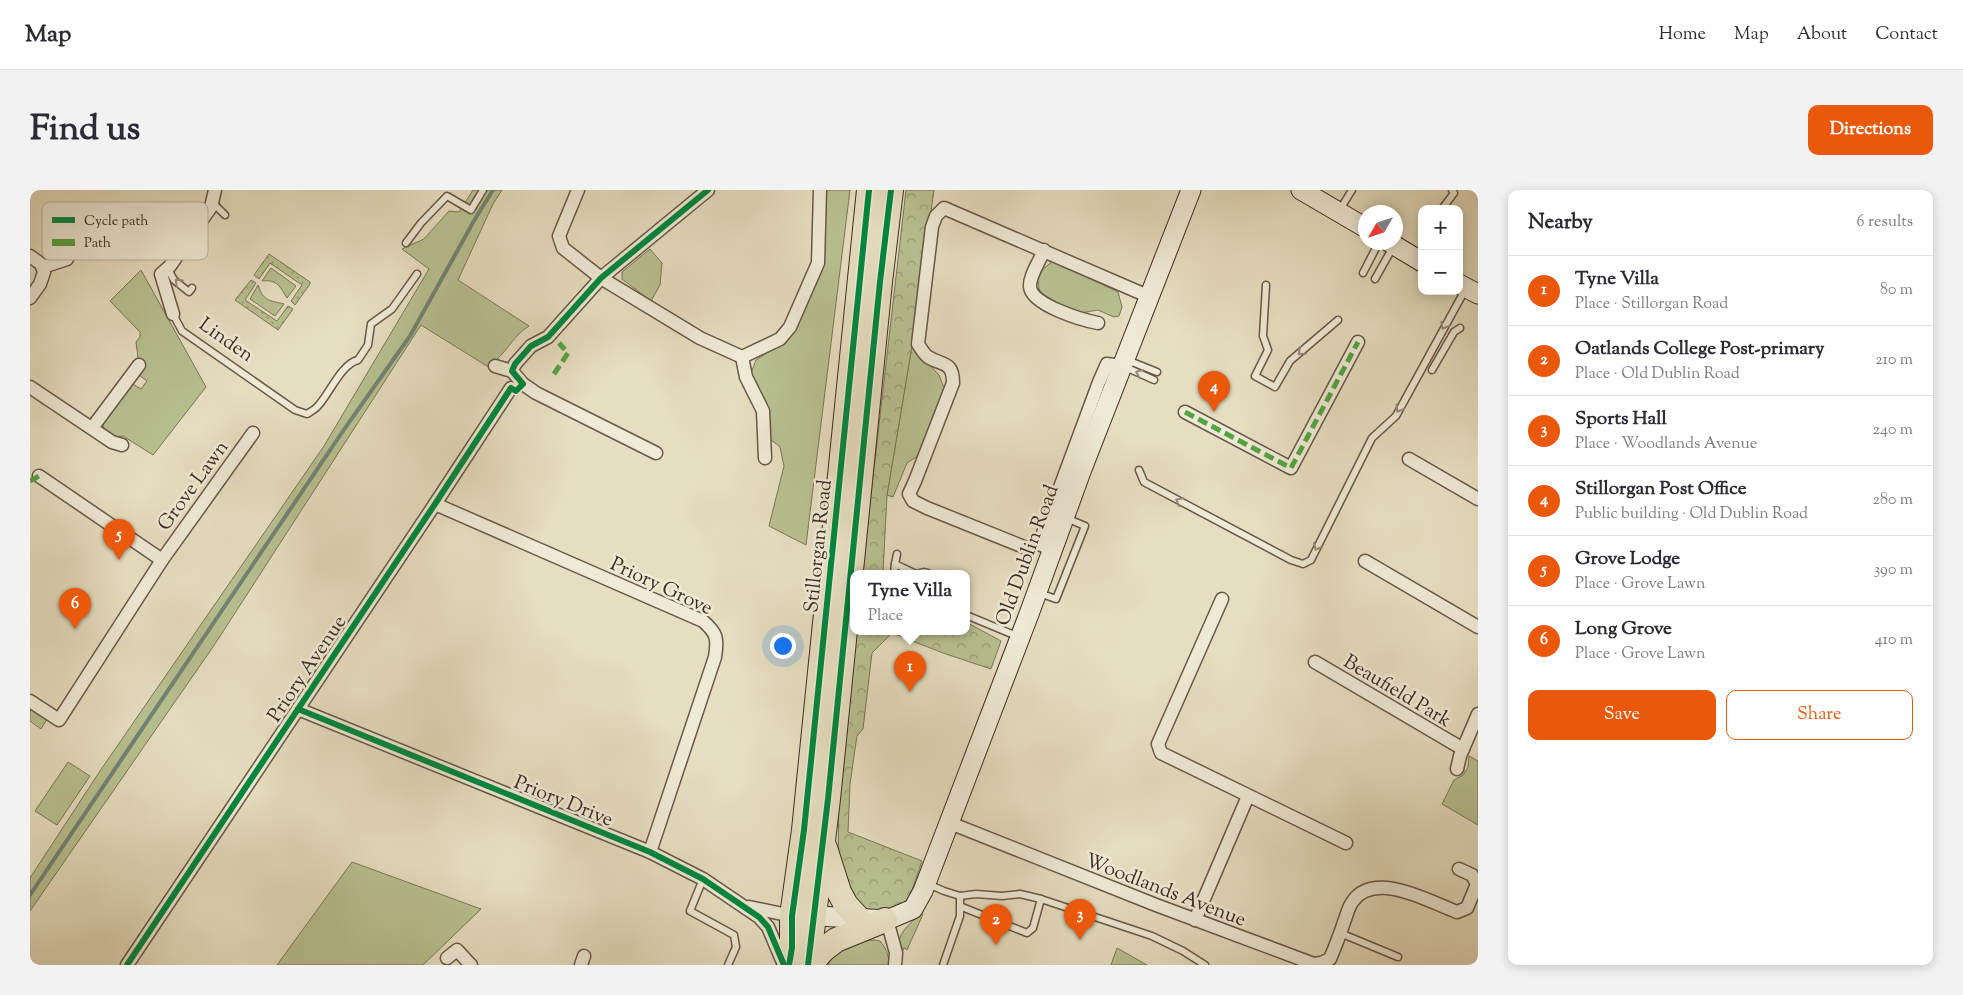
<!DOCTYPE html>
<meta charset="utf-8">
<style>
body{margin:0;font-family:"Sorts Mill Goudy",serif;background:#f2f2f3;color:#2b2b33}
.controls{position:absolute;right:15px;top:15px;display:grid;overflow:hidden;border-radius:10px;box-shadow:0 2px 12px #0003}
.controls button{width:45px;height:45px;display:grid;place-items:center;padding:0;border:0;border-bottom:1px solid #e1e1e2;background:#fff;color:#2b2b33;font:25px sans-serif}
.compass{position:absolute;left:1328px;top:15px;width:45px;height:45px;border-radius:50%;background:#fff;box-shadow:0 2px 12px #0003;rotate:231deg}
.you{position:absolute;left:752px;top:455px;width:18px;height:18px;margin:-12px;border:4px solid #fff;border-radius:50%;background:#1a73e8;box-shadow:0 0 0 8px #1a73e833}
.badge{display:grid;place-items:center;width:32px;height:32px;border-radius:50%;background:#ea580c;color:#fff;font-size:16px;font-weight:700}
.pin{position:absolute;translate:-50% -41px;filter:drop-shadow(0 1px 2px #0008)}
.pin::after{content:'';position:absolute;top:26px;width:18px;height:15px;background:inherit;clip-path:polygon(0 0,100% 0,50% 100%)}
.popup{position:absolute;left:820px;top:380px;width:120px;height:65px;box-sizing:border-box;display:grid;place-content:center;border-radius:10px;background:#fff;filter:drop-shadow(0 1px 4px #0005);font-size:16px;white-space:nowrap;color:#7c7c81}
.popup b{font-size:19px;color:#2b2b33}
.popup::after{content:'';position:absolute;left:50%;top:100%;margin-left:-10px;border:10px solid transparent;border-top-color:#fff}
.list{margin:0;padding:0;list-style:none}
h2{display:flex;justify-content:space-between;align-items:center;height:65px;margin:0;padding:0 20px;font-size:21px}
h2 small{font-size:16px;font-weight:400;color:#7c7c81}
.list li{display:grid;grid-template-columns:32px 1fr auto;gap:15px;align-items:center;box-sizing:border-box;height:70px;padding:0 20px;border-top:1px solid #e1e1e2}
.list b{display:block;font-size:19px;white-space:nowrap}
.list p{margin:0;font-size:16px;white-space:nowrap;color:#7c7c81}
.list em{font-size:16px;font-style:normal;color:#7c7c81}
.actions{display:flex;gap:10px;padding:15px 20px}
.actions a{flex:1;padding:11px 0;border:1px solid #ea580c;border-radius:10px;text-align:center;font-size:18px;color:#ea580c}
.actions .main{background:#ea580c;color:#fff}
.map{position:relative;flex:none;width:1448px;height:775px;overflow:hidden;border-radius:10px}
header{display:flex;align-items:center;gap:30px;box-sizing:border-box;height:70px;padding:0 25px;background:#fff;border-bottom:1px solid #e1e1e2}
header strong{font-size:24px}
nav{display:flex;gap:28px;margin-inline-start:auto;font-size:18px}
.intro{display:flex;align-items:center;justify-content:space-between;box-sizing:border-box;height:120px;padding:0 30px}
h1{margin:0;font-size:35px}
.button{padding:12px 22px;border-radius:10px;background:#ea580c;color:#fff;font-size:18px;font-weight:700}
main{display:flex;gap:30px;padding:0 30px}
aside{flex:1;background:#fff;border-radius:10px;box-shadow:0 2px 12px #0003}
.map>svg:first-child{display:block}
.green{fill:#b8c090;stroke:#7a7658}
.forest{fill:url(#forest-crowns);stroke:#7a7658}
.garden{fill:url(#garden-dots);stroke:#7a7658}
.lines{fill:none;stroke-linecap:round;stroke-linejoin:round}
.stream{stroke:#738374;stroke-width:4}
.lane-casing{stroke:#675849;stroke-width:9}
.street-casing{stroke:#675849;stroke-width:15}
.secondary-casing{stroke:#3d2c21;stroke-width:21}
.highway-casing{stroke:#3d2c21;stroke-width:26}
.lane{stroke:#efead6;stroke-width:6}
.street{stroke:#efead6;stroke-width:12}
.secondary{stroke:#efead6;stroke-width:19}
.highway{stroke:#e6dec0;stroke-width:24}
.quiet{stroke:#54a441;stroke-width:5;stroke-dasharray:10 5;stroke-linecap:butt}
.cycleway-casing{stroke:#efead6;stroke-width:9}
.cycleway{stroke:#00873e;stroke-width:6}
.oneway{stroke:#968b7c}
.labels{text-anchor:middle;stroke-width:5;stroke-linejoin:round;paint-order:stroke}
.street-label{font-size:20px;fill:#3d2c21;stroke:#efead6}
.key{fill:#efead6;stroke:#bab1a0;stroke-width:1}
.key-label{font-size:14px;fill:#3d2c21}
</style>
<header>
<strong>Map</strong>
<nav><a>Home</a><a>Map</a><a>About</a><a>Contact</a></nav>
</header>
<div class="intro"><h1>Find us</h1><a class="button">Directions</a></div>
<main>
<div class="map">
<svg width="1448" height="775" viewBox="0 0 1448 775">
<defs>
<pattern id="forest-crowns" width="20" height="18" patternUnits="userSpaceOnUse" patternTransform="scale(1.25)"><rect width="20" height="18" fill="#b8c090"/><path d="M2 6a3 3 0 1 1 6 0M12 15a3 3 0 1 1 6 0" fill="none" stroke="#979c75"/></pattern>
<pattern id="garden-dots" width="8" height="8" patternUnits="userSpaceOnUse" patternTransform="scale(1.25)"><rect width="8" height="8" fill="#b8c090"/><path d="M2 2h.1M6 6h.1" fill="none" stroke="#979c75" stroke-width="1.8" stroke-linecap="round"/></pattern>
</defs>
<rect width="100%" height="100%" fill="#e6dec0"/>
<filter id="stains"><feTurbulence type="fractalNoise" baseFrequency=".004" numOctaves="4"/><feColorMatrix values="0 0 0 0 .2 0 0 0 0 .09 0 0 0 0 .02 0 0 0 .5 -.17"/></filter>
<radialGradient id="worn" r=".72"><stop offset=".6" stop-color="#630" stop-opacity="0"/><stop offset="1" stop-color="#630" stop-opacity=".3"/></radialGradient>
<g class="green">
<path d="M443,0h29l-9,14 -35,76 71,46c-11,7 -17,16 -26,27 -4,5 -9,8 -13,15l-69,-43 -206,319 -185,267v-33l70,-107 224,-325 105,-177 -27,-20 22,-10 25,-28 10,1z"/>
<polygon points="796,0 820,0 776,355 739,336 754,276 750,257 740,249 739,220 721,183 726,170 752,153 764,142 793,75"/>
<polygon points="620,59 632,73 630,95 621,111 592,89 592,82"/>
<polygon points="1023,71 1088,102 1092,117 1089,126 1084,127 1068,120 1045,124 1013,106 1009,99 1008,89 1013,79"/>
<path d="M241,78l25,18 -9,12c-7,-11 -9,-19 -25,-17z"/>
<polygon points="111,80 176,197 123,265 93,246 84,247 74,240 73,233 101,193 111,199 117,191 109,185 115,173 108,168 106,152 110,147 110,142 80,111"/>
<path d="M228,95c6,17 11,15 26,19l-9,12 -25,-17z"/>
<polygon points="883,150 894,169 909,185 914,198 891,264 877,273 863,307 857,305"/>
<polygon points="0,517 17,529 11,539 0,531"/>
<polygon points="1439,566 1448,571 1448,635 1412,614 1424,590 1433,585 1438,577"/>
<polygon points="38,572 60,586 27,635 5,621"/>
<polygon points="322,672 451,719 393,775 247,775"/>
<path d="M891,723l2,1 -16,36 -3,-2 -4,9c-5,-23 5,-28 21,-44z"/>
<path d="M844,750l6,1c6,7 9,14 9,24h-61c10,-23 23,-22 46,-25z"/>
<polygon points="1087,758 1117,775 1081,775"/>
</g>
<g class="forest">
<polygon points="876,0 904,0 883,150 857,305 853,383 832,383"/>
<path d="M936,432l35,19 -10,28 -48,-16 -51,-20 -20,20 -9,76 -6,7 -7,48 -2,48 74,29c-14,39 -13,57 -61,47l-23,-33 1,-107 16,-137h111z"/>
</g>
<g class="garden">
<polygon points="239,64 280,92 280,94 265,115 261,111 272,95 240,73 229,89 224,85"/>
<polygon points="221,90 226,93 215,110 247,131 258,116 263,119 248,140 205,110"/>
</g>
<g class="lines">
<polyline class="stream" points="0,705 313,241 380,146 445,29 463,0"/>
<defs>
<g id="lane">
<polyline points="183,13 195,25"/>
<polyline points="1412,19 1424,3 1422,0"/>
<polyline points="1309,21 1322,0"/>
<polyline points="376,53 391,33 417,6 441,20 453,0"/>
<polyline points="140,76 139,81 144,90 159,102 162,98"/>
<polyline points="1333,83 1349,52"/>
<polyline points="1345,89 1363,57"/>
<polyline points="1236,95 1233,146 1238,160 1225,186 1245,197 1260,171 1308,130"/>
<path d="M143,124l9,17 113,79 12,4c3,-2 7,-4 10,-7 12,-12 24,-43 41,-47l10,-15 3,-21 21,-15 25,-35"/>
<polyline points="1097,170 1127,182"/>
<polyline points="1093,176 1124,190"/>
<polyline points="1402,180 1424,142 1430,138"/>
<polyline points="1109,280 1114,292 1261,370 1273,374 1281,370 1342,248 1366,226 1435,100"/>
<polyline points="865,374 867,364"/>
<polyline points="864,383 865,374 884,383"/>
<polyline points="890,383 894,382 898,383"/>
<polyline points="1009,403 1026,409 1055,336 1036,328"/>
<polyline points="936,425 989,447"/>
<polyline points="673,689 660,721 704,745 706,757 698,775"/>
<polyline points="898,694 914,701 930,706 946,704 972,706 990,704 1011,709 1122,746 1153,761 1175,775"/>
<polyline points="932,717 997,743 1003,738 1011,709"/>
<polyline points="1310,743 1368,767"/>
<polyline points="913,775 930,726 930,706"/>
</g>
<g id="street">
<polyline points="548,0 529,46 533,58 571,88 670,148 712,167"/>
<path d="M1014,60c-4,11 -15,26 -14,37 2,18 52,33 68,36"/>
<polyline points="0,66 11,74 14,82 10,94 0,108"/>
<polyline points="13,77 37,69"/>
<polyline points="143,124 131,84 140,76 181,17 185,0"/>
<polyline points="712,167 750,149 760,137 788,73 790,0"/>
<polyline points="712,167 716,187 733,221 735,268"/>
<polyline points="465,176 482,181"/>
<polyline points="0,197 82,252 92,255"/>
<polyline points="1155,222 1261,278 1328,152"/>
<polyline points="62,238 109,175"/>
<polyline points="626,263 506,203 493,194 482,181 485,174 501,156 518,147 571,88 678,0"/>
<polyline points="1379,269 1448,309"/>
<polyline points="9,286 132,370"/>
<path d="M405,314l268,117c14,12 15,18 12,36l-65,195"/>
<path d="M999,359l-102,-41 -14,-7 -4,-7 6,-13 38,-98c0,-22 -10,-17 -25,-26 -4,-3 -7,-8 -10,-13l14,-117 4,-11 8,-8 206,89"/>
<polyline points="1023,360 1009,354 1069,192 1077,174 1093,176"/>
<polyline points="1335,371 1448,437"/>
<polyline points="1192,409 1128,554 1131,563 1316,653"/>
<polyline points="1285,472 1433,559"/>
<polyline points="0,511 29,530 132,370 223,243"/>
<polyline points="268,519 620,662 673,689 729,727 738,737 754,775"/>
<polyline points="1427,579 1430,566 1448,524"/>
<path d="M920,633l206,82 158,59 7,-1 9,-4c5,-12 10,-24 14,-37 3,-7 4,-15 9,-21 22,-31 77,1 104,11l10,-4 10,-24 -5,-9 -13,-6"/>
<polyline points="719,717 762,726"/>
<polyline points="857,730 866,763 865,775"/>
<polyline points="1165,730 1218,606"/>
<polyline points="417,768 427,760 441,775"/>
<polyline points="97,775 405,314 481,198"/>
<polyline points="551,775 554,766"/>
</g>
<g id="secondary">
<polyline points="1271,0 1336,38"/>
<polyline points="1359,52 1392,72"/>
<polyline points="1429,94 1448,104"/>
<polyline points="771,725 857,730 883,719 893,701 999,424 1052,279 1161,0"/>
</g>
<g id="highway">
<polyline points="795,658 809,702 816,715 829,729"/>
<polyline points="759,775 762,758 762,726 774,640 839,0"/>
<polyline points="778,775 798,609 850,92 861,0"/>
<polyline points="780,775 793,760 806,750 855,730"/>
</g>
</defs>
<use href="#lane" class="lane-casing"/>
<use href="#street" class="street-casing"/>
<use href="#secondary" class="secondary-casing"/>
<use href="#highway" class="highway-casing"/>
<use href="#lane" class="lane"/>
<use href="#street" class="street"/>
<use href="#secondary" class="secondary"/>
<use href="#highway" class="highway"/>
<g class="quiet">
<polyline points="524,184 538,163 529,153"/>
<polyline points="1155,222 1261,278 1328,152"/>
<polyline points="0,291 9,286"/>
</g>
<defs>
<g id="cycleway">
<polyline points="268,519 620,662 673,689 729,727 738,737 754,775"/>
<polyline points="97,775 405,314 481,198 486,201 493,194 482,181 485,174 501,156 518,147 571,88 678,0"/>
<polyline points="759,775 762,758 762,726 774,640 839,0"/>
<polyline points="778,775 798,609 850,92 861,0"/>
</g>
</defs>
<use href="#cycleway" class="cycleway-casing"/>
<use href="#cycleway" class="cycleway"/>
</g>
<defs><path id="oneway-chevron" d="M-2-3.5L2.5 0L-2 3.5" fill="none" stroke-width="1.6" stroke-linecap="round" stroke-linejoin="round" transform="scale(1.25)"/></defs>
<g class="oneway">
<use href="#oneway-chevron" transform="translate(148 92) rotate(-137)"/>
<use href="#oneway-chevron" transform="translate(1414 136) rotate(119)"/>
<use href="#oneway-chevron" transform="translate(1271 162) rotate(140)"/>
<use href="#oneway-chevron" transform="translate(1109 183) rotate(-156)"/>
<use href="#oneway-chevron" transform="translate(1369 219) rotate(119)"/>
<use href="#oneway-chevron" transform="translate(1149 311) rotate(-151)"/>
<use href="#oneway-chevron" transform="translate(1287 357) rotate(116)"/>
</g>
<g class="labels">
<g class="street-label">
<text transform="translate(197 149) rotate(35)" y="7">Linden</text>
<text transform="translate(162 295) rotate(-54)" y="7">Grove Lawn</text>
<text transform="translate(787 356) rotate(-84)" y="7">Stillorgan Road</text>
<text transform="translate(996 365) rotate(-70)" y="7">Old Dublin Road</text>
<text transform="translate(632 395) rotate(25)" y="7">Priory Grove</text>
<text transform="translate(276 478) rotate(-56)" y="7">Priory Avenue</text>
<text transform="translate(1368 500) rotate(31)" y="7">Beaufield Park</text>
<text transform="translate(534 610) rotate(22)" y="7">Priory Drive</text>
<text transform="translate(1136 699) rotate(21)" y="7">Woodlands Avenue</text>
</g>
</g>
<rect x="12" y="12" width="166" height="58" rx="8" class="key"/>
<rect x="22" y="27" width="23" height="6" fill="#00873e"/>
<rect x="22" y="49" width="23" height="7" fill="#54a441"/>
<g class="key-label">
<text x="54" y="35">Cycle path</text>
<text x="54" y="57">Path</text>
</g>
<rect width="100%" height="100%" filter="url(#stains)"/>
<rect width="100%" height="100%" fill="url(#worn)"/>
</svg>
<div class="controls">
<button>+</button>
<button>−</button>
</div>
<svg class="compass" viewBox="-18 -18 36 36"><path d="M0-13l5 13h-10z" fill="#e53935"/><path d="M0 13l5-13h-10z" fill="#7c7c81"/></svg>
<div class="you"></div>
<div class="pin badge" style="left:880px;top:502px">1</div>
<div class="popup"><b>Tyne Villa</b>Place</div>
<div class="pin badge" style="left:966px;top:755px">2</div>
<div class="pin badge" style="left:1050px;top:750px">3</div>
<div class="pin badge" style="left:1184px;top:222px">4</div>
<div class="pin badge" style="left:89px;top:370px">5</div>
<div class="pin badge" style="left:45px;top:439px">6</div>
</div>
<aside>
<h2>Nearby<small>6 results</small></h2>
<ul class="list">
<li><span class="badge">1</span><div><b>Tyne Villa</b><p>Place · Stillorgan Road</p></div><em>80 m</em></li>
<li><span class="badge">2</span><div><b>Oatlands College Post-primary</b><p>Place · Old Dublin Road</p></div><em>210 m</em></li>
<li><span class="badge">3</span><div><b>Sports Hall</b><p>Place · Woodlands Avenue</p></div><em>240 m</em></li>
<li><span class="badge">4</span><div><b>Stillorgan Post Office</b><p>Public building · Old Dublin Road</p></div><em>280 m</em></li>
<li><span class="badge">5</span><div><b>Grove Lodge</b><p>Place · Grove Lawn</p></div><em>390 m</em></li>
<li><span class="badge">6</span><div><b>Long Grove</b><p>Place · Grove Lawn</p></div><em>410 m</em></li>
</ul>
<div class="actions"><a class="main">Save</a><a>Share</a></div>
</aside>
</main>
